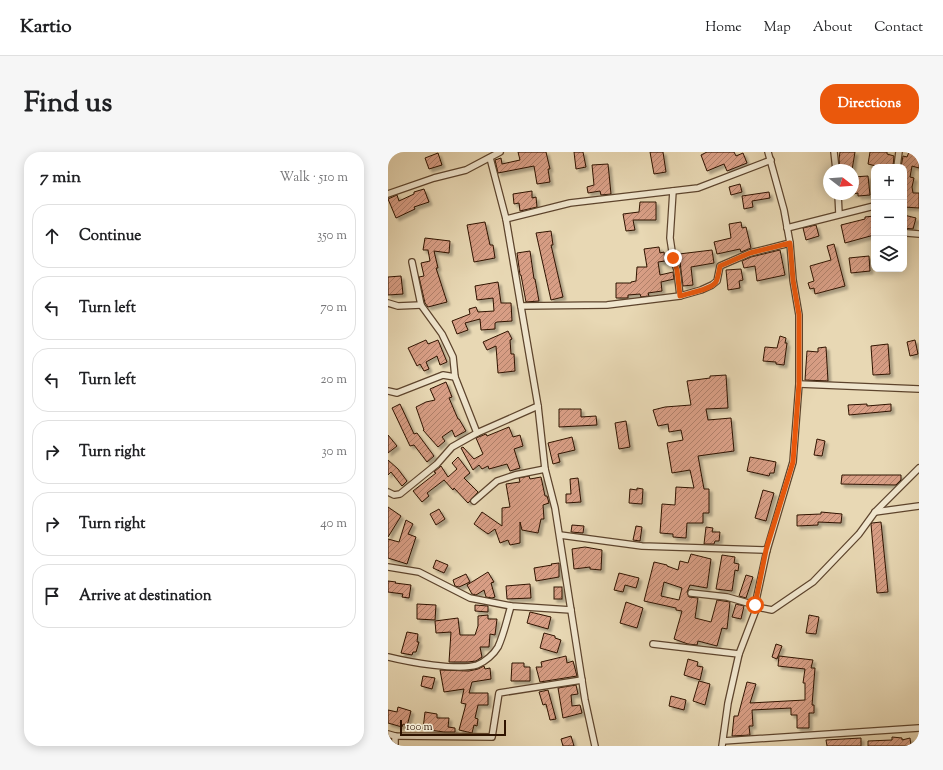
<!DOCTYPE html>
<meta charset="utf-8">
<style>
body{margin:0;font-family:"Sorts Mill Goudy",serif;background:#f6f6f6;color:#202124}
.controls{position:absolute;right:12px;top:12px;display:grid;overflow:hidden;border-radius:8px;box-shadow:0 2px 10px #0003}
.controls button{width:36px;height:36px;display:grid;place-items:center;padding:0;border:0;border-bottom:1px solid #e0e0e0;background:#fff;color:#202124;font:20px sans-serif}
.compass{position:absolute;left:435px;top:12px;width:36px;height:36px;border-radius:50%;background:#fff;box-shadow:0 2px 10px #0003;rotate:107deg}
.scale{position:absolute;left:12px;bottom:10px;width:106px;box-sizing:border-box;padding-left:4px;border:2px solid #2f1300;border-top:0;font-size:11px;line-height:14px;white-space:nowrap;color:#2f1300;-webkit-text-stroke:3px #f0e6ce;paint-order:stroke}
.stop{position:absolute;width:12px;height:12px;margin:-9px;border:3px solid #ea580c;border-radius:50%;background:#fff}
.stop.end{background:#ea580c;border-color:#fff;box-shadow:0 1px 4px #0008}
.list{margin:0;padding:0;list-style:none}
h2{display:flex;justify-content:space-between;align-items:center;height:52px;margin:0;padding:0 16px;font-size:17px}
h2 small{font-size:13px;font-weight:400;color:#757577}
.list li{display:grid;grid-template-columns:26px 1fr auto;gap:12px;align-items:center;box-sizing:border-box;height:64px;margin:0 8px 8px;padding:0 8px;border:1px solid #e0e0e0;border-radius:16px}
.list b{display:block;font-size:15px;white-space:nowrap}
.list em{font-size:13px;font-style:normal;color:#757577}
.icon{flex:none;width:22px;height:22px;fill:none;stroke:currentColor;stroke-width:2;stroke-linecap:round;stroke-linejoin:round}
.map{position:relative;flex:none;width:531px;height:594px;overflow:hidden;border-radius:16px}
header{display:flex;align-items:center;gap:24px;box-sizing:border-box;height:56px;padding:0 20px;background:#fff;border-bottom:1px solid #e0e0e0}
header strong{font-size:19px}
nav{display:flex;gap:22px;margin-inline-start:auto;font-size:14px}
.intro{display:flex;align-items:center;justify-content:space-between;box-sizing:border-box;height:96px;padding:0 24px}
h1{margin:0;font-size:28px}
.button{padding:10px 18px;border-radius:16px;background:#ea580c;color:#fff;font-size:14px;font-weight:700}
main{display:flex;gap:24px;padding:0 24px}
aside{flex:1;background:#fff;border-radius:16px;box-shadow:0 2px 10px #0003}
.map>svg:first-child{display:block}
.building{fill:url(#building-hatch);stroke:#2f1300;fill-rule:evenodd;filter:url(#shadow)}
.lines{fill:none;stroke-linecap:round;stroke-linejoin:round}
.street-casing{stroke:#5d442d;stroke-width:8}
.street{stroke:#f0e6ce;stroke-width:5.5}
.route{stroke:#ea580c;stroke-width:5}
</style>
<header>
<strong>Kartio</strong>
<nav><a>Home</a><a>Map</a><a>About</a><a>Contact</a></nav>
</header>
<div class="intro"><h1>Find us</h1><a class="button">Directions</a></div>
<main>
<aside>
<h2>7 min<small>Walk · 510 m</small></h2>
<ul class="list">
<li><svg class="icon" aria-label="ahead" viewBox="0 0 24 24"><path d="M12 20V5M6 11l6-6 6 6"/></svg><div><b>Continue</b></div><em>350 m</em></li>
<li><svg class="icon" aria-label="left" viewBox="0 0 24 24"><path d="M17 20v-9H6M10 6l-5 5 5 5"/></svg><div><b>Turn left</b></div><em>70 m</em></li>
<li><svg class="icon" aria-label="left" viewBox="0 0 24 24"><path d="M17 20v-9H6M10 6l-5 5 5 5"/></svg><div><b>Turn left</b></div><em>20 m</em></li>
<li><svg class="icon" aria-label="right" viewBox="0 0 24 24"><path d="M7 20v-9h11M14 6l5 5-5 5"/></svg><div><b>Turn right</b></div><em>30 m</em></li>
<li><svg class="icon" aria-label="right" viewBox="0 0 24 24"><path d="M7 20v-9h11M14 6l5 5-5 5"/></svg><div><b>Turn right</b></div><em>40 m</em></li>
<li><svg class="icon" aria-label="arrive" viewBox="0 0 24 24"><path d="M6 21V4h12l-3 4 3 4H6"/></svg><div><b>Arrive at destination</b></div></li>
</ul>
</aside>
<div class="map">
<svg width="531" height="594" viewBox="0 0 531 594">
<defs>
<pattern id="building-hatch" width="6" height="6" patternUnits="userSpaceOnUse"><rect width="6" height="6" fill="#d89e85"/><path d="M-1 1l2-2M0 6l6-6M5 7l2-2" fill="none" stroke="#b0806a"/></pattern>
<filter id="shadow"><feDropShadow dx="3" dy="3" stdDeviation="1" flood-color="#0004"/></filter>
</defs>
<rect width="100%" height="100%" fill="#e8d8b4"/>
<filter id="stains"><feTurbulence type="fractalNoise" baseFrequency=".005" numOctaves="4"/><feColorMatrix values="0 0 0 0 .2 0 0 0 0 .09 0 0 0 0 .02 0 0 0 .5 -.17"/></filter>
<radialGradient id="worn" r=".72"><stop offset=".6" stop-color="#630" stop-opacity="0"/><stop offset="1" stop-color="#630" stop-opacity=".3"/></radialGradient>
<g class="building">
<polygon points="130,0 158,0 162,17 160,17 162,30 149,32 146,14 110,21 107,8 113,6 114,12 132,8"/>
<polygon points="186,0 195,0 198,15 188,17"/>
<polygon points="262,0 275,0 278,20 266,22"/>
<polygon points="319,0 346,0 348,4 355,1 359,11 339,19 336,12 319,19 313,3"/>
<polygon points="452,0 467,0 464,18 452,18 451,7"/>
<polygon points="482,0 499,0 499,2 506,4 505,15 497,15 488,13 488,14 480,12"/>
<polygon points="521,0 531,0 531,16 524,14 522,25 526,26 524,35 525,41 531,41 531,56 516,55 516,15 513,15 515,4 519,5"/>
<polygon points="50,1 54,13 41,17 37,6"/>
<polygon points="220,12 223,42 213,43 212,39 200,41 199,35 206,33 204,13"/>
<polygon points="480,24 482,43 470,44 470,41 465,42 465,25"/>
<polygon points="352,32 354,40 343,43 341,35"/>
<polygon points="36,37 41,50 26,55 27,57 8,66 0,47 9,43 11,49 26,42 26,40"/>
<polygon points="144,39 144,46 148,45 149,55 132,59 131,51 126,52 125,42"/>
<polygon points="381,40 382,46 364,49 365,55 356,57 354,44"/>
<polygon points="252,50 268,50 268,68 245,68 247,78 238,79 235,62 251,60"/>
<polygon points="516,63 528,66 525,77 516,76"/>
<polygon points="486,64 486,83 457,91 453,73 477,67 477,65"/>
<polygon points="97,70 102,93 105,93 107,106 86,110 79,73"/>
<polygon points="353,70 354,76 358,75 363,96 353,100 352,97 329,102 326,90 343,86 341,72"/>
<polygon points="428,73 431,84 418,88 415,76"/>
<polygon points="163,79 165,93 163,93 175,145 163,148 148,81"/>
<polygon points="37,86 62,89 61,101 46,99 50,116 48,116 59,150 40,155 37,151 31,125 36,124 33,111 42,109 40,98 35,98"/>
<polygon points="446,92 457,134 427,142 426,136 422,137 420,131 426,129 422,114 443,108 439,94"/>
<polygon points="271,95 272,101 276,100 277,109 270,110 272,123 285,120 286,127 273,130 274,139 260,141 261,144 253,145 252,142 240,143 240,146 228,146 228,131 243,131 243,130 248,129 249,115 259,115 256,97"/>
<polygon points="324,98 326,111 303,115 305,133 295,134 291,102"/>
<polygon points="392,98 397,123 369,129 367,114 356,116 354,109 363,105"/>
<polygon points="142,99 146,127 147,127 151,149 138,150 133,123 132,123 129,101"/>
<polygon points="481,104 482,119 463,121 461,106"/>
<polygon points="353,117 355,128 351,129 352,136 340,138 338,118"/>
<polygon points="13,124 15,142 0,143 0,125"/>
<polygon points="110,130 113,151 123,151 124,169 109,170 107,171 107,177 93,178 92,167 77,171 80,178 69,182 64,169 82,162 81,157 88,155 90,160 106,159 105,146 89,148 87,134"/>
<polygon points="120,179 124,187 122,188 123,202 126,202 127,219 110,221 108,194 99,198 95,190"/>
<polygon points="392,184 398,186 397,191 399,191 396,213 388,212 388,210 375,209 377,195 389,196"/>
<polygon points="38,188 40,192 50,188 59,210 52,213 49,204 38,210 41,217 36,219 32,212 29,214 20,196"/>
<polygon points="527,188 530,202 522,204 519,190"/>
<polygon points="500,192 502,222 485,223 483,194"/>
<polygon points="438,195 440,229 417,228 419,199 430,200 430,196"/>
<polygon points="338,223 340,256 318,257 320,268 343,266 346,299 310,304 316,337 321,337 321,361 315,361 315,371 299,371 298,386 285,385 285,382 272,381 274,352 287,353 288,335 306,336 302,318 284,321 279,291 295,288 293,278 281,280 280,272 270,274 265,258 277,255 303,253 299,229 322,226 322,224"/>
<polygon points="58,230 64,245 61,246 70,267 71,267 78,279 67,285 64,278 54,285 57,289 50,295 35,278 36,278 28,255 38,250 47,248 42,237"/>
<polygon points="12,252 26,282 29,281 46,304 39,310 26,293 22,294 4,256"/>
<polygon points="479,252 479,254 503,252 503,259 461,263 460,253"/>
<polygon points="171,257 193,257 193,265 208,264 209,273 171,275"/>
<polygon points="238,269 242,295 231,297 227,271"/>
<polygon points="121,275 125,285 132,283 135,294 126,297 132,316 122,319 119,312 101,317 100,314 94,317 91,313 85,318 73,296 75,295 86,307 95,302 88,286 98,282 99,284"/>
<polygon points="0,283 9,294 0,301"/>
<polygon points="184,285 187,298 170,302 172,310 165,312 160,291"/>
<polygon points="429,287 437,289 434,304 426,303"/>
<polygon points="70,305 82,321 76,326 90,340 80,351 66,336 65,338 56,328 39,341 41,344 34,350 25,339 48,321 46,320 53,314 60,325 69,317 64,311"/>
<polygon points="362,305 388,310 386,321 382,321 381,324 359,319"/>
<polygon points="0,308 10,317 19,329 14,334 3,320 0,323"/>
<polygon points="454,323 513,323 513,328 508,333 453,332"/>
<polygon points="141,324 142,327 153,325 157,344 159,344 161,351 155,353 156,367 153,367 150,381 134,378 132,370 132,391 122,393 120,388 112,391 107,377 100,382 86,372 94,360 114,374 114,356 122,355 118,332 132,330 131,326"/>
<polygon points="190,326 193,350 178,351 178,342 183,342 182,327"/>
<polygon points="249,336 255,337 254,352 241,351 242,337 249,338"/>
<polygon points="375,338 386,341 378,369 367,366"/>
<polygon points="0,355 13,364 0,385"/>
<polygon points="51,357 57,367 48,373 42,362"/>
<polygon points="433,360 454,362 453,371 430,370 430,373 409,374 409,363 433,362"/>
<polygon points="18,368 25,372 20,382 28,385 19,412 0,406 0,387 11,390"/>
<polygon points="493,370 500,440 489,441 483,372 484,371"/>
<polygon points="184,373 196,374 195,381 183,380"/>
<polygon points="248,374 254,375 252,389 245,388"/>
<polygon points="318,375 325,376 324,380 332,380 331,389 327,389 326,392 316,392"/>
<polygon points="197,395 214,398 213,418 202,417 202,415 186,417 184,397"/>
<path d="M303,402l20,5 -4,29 -17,-3 -3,7 2,5 9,1 -3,20 16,4 6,-22 13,2 -3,27 -5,-1 -5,18 -19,-5 -1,4 -9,-1 -14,-5 8,-28 -6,-1v-2l-32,-7 10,-39 13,3v1l11,4 2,-9 8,2zM276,430l18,6 -3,12 -18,-4z"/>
<polygon points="334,403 347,405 346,411 351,412 350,419 347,418 344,439 328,437"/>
<polygon points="48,408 60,413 56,421 45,416"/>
<polygon points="171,411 171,425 148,429 146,416 164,413 163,412"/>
<polygon points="100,420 106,430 103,431 107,445 104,446 98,445 96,438 88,443 84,442 79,433"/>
<polygon points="231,421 251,426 248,436 237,433 235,440 226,438"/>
<polygon points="78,422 82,430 71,435 67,434 65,428"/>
<polygon points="358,423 365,425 358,446 351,444"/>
<polygon points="0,429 8,430 7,431 23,433 21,446 14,445 15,442 0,440"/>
<polygon points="142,432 143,446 119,447 118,434"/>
<rect x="166" y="435" width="8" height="12"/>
<polygon points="238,450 255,456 249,476 232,471"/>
<polygon points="29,452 48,453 47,468 29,467"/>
<polygon points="348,452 356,454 353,467 344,465"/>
<polygon points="87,453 100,454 100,460 87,459"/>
<polygon points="142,460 163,465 160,477 139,471"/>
<polygon points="100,463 100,467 109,467 107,483 102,482 101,495 92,495 94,505 88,509 80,510 61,510 63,480 48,481 47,469 70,466 72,483 87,483 90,474 90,464"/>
<polygon points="421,463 431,465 428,482 418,481"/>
<polygon points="19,480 30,482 29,490 31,490 28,500 25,500 24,503 13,501"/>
<polygon points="156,481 167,484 167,486 173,488 169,501 152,496"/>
<polygon points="388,492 394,494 389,507 384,505"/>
<polygon points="178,504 179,511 185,509 189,524 152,530 148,515 154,515 153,510"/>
<polygon points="391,504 425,508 423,516 427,516 424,553 426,553 426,561 421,561 421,576 409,576 409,563 403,563 403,556 364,558 365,574 361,574 362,583 344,584 346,564 350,564 359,530 368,532 362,551 417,548 417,531 415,531 417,517 390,514"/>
<polygon points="300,507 310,510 309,514 315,515 312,528 296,523"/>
<polygon points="124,511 136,511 136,515 142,515 142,529 123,529"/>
<polygon points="96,514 97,517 102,516 103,527 84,530 81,541 100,541 100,553 90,553 87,566 90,567 89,574 86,573 84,581 71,578 78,552 73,551 76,537 56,540 52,518 81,519 90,517"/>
<polygon points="35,524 47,526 44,537 33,534"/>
<polygon points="311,529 322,532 317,553 305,549"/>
<polygon points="188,533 190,542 183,543 184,554 192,553 194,561 175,566 170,536"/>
<polygon points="160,538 168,567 162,568 158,552 155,553 151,540"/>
<polygon points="283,544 298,548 296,558 281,554"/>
<polygon points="10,555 23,559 19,574 15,572 14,575 0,571 0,558 9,560"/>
<polygon points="37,560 49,562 49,566 61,566 60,575 67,576 67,580 56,580 35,577"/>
<polygon points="183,584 186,594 175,594 173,587"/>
<polygon points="504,585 514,586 514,588 522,586 523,594 480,594 480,589 504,588"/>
<polygon points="473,586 473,594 439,594 438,588"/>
</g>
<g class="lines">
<defs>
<g id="street">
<polyline points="446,0 448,18"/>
<polyline points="102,6 118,67 150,254 157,317 167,356 197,548 207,594"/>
<polyline points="509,15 511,0"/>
<polyline points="285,39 282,86 285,106 289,118 292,144"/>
<polyline points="0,42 46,26 78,18 112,0"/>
<polyline points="450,42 451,62"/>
<polyline points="118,67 182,51 310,36 383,8"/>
<polyline points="399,76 486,54"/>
<polyline points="516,80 519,81 531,82"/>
<polyline points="24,110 33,153 54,182 65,205 67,225 89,281"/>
<polyline points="0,151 10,154 33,153"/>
<polyline points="133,154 219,153 292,144 313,138 324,133 329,129 332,114 362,101 402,91"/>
<polyline points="411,232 531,237"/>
<polyline points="0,239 9,241 55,223 67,225"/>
<polyline points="0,340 6,343 12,342 49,312 64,295 89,281 150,254"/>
<polyline points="86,349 109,329 127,323 157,317"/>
<polyline points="487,360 531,354"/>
<polyline points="172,383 254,394 379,398"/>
<polyline points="0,415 31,420 82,446 123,454 183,458"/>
<polyline points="303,441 339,445 367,453"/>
<polyline points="369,455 384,458 425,430 471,382 487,360 531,316"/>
<polyline points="265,492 351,502"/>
<path d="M0,505c20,5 70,14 89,8 8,-3 17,-11 21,-18 6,-13 9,-28 13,-41"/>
<polyline points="0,582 7,584 104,585 111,541 194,528"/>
<polyline points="7,584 7,594"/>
<polyline points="335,589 531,576"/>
<polyline points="334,594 340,551 351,502 369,455 367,453 379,398 405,310 411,232 411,163 405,128 402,91 396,58 380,0"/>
</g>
</defs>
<use href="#street" class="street-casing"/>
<use href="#street" class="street"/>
</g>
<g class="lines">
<path class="route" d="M285,106l4,12 3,26c9,-3 30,-6 36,-14 2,-4 3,-11 4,-16l30,-13 40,-10 3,37 6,35v69l-6,78 -27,88 -11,55"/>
</g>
<rect width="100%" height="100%" filter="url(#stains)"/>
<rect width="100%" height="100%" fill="url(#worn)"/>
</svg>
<div class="controls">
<button>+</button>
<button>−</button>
<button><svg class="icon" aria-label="layers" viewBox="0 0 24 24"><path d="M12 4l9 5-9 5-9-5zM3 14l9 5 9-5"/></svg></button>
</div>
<svg class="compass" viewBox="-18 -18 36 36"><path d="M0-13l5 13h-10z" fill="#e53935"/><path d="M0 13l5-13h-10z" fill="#757577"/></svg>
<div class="scale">100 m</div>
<div class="stop" style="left:367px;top:453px"></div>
<div class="stop end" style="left:285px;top:106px"></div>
</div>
</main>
